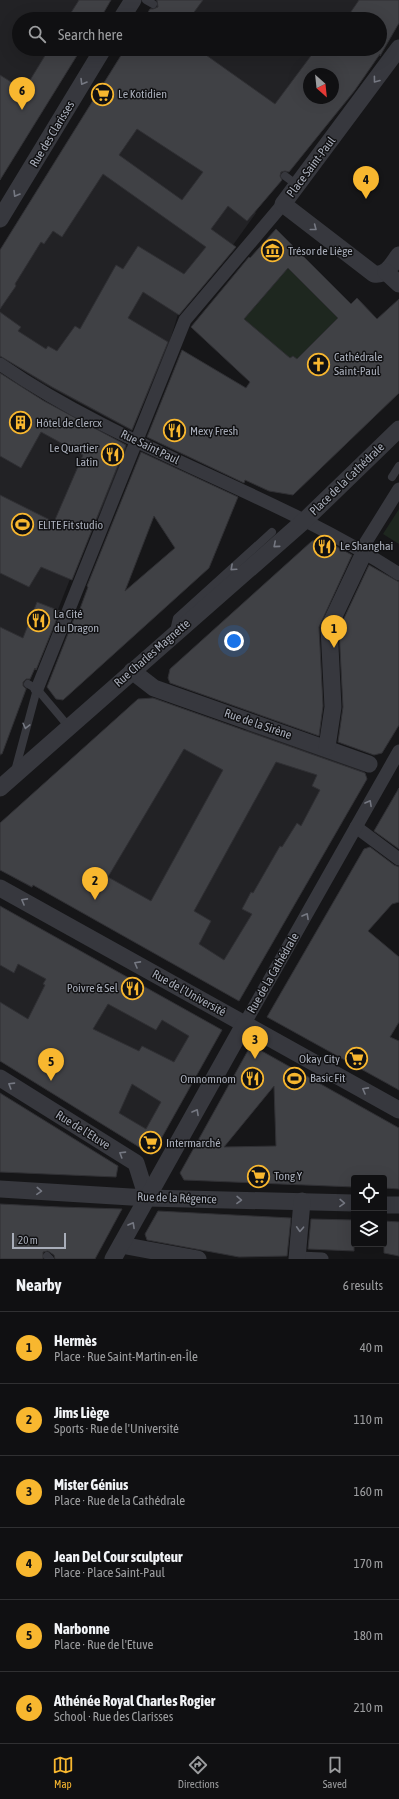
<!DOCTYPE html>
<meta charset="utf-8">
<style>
body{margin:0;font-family:"Asap Condensed",sans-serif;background:#1e1e20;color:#f1f3f6}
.controls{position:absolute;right:12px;bottom:12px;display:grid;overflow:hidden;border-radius:4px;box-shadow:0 4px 16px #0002}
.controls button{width:36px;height:36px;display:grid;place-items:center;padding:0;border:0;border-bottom:1px solid #303032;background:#101012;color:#f1f3f6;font:20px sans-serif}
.compass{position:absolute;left:303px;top:68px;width:36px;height:36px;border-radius:50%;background:#101012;box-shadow:0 4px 16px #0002;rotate:153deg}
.scale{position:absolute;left:12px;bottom:10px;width:54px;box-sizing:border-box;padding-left:4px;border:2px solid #a8adb9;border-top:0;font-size:11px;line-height:14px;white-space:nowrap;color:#a8adb9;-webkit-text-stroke:3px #111113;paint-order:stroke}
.you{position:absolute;left:234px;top:641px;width:14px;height:14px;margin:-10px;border:3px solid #fff;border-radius:50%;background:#1a73e8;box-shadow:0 0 0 6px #1a73e833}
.badge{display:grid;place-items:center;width:26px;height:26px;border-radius:50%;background:#f8b72f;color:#111;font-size:13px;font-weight:700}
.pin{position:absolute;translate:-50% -33px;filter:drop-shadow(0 1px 2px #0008)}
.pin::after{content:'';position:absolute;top:21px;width:14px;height:12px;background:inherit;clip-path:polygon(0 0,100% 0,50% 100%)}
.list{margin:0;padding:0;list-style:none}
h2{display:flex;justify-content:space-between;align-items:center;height:52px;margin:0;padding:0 16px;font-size:17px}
h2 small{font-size:13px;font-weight:400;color:#9c9d9f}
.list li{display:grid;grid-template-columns:26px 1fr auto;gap:12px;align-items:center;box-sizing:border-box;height:72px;padding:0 16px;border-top:1px solid #303032}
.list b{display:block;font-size:15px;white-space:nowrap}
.list p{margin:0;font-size:13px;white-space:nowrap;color:#9c9d9f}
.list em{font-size:13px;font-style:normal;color:#9c9d9f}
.icon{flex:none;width:22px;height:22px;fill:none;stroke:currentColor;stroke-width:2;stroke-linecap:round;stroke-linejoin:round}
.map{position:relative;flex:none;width:399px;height:1259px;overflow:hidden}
.search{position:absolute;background:#101012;box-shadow:0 4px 16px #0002;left:12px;right:12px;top:12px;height:44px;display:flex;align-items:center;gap:10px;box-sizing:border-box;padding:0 14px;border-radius:22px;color:#9c9d9f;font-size:15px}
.sheet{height:484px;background:#101012}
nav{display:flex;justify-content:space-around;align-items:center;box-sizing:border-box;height:56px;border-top:1px solid #303032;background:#101012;font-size:11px;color:#9c9d9f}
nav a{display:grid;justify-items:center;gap:2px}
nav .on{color:#f8b72f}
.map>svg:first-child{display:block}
.built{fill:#222225;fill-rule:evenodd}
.green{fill:#1e271f}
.building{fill:#404145;stroke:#303034;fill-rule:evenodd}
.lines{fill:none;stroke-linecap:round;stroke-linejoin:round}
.service{stroke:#37383e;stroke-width:8}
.pedestrian{stroke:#37383e;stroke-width:13}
.minor{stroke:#37383e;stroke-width:17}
.oneway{stroke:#757882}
.labels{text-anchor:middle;stroke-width:3;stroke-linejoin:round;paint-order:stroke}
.poi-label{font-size:12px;fill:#a8adb9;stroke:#111113;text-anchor:start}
.street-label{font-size:12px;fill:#a8adb9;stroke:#111113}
</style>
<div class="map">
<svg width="399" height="1259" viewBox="0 0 399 1259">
<rect width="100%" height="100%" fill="#161618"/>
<g class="built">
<polygon points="0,0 111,0 100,19 19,19 19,49 81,49 0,180"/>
<path d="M156,0h243l-13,45 -34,50 -97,117 1,1 -23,32 -55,69 -9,30 -37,87 -88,-47 -44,-28v-106l125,-201h255v-30h-236zM309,74h24v24h-24z"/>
<polygon points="0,376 127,447 128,452 70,579 0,757"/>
<polygon points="156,698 173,705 172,706 245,732 246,729 364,771 367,779 239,1001 33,885 32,888 0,870 0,823 138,699"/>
<polygon points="0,906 222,1030 153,1153 150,1154 0,1061"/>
</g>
<g class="green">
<polygon points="288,268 338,318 297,359 293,356 289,358 244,319"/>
<polygon points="399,509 399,544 383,534"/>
</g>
<g class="building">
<polygon points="79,0 111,0 100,19 67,19"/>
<polygon points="157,0 203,0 189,19 144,19 150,9 153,9 158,7"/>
<path d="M359,0h40v23l-19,33v-2l-25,36 -66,82 -4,-1 -4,1 -1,4 2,4 -35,41 -19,-15 -17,23 25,18 -57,68 -36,-23 -15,26 40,24 -36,88 -80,-43 -52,-31v-44l21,15 -3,4 28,18 2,-3 9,5 18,-25 5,3 36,-64 7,4 15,-23 46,28 22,-27 -103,-73 -41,63 -9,-6 -9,13 -3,-2 -26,42 1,2 -16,23v-59l125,-201h85l-4,6 69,49 41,-55h64v-30h-34zM309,74h24v24h-24zM137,129l66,43 -21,28 -63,-45z"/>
<polygon points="49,49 81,49 0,180 0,75 24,90"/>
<path d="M276,229l75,75 6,-6 20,21 22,-20v94l-106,102 -24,-4 -24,-11 -1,3 -97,-46 35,-87 64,38 4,-6 -59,-55 58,-70 1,1zM288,268l50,50 -41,41 -4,-3 -3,2 -46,-39z"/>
<polygon points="0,373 44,401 126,445 72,580 41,567 29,587 0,573 0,495 54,522 83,455 41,432 21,468 0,456"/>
<path d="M141,452l97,45 -29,71 -146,132 -7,-1 -9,-12 28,-71 2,1 11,-30 -1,-1zM154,516l21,32 -50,43z"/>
<polygon points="321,540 324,540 352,555 319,627 323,706 319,736 170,683 168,678 170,669 312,541"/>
<polygon points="369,565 399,582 399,725 382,753 374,755 338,742 343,707 339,629"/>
<polygon points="37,602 60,611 36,670 35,668 30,679 26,679 23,682 23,686 26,689 2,754 0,754 0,627 23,638"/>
<path d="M153,698l212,75 2,6 -128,222 -206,-116 -1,2 -32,-17v-47l138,-124zM184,749l39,21 -72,131 -43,-24zM276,762l41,13 -5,11 8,4 -19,36 -4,-3 -15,24 -2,-1 -27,47 -2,-1 -9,17 10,5 -28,46 -25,-16 12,-23 -17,-10z"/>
<polygon points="399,788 399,849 374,831"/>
<polygon points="370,847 394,865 399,867 399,902 392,904 368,931 399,957 399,1022 390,1037 399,1041 399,1090 267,1017 364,849"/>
<path d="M0,906l222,124 -70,125 -152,-94v-59l28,17 17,-34 -2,-1 3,-5 -28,-15 -4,9 -14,-8zM108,1004l48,26 6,-10 27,16 -15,26 -32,-16 -3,5 -46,-22zM132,1084l29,18 -15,27 -27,-16z"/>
<path d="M251,1045l148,83v61l-15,-1v-10h-30v9l-170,-7 -4,-7zM274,1086l2,60 -52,1z"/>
<polygon points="0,1093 118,1166 116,1177 0,1172"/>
<polygon points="0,1204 60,1207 122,1209 95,1259 55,1259 54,1255 48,1251 43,1252 43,1259 0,1259"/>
<polygon points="158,1211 291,1218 287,1256 239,1257 147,1240 145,1234"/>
<polygon points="311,1219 354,1220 354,1251 308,1249"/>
<polygon points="384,1221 399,1222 399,1256 384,1253"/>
</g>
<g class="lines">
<g class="service">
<polyline points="146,0 153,4"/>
<polyline points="285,176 297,185"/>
<polyline points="392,477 399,466"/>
<polyline points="174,631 177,618 272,532"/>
<polyline points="28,684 37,689 69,727"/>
<polyline points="15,771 37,689"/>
<polyline points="47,1256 50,1259"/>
</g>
<g class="pedestrian">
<path d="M0,364c124,86 273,128 399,210"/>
<polyline points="361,550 399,489"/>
<polyline points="37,689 185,320 283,204"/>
<polyline points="356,827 399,859"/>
<polyline points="245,1023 399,751"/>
<polyline points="299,1258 322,1259"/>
</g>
<g class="minor">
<polyline points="121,19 133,0"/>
<path d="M399,48l-116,156 91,70c13,2 18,-10 25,-19"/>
<polyline points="0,219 103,49"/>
<polyline points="386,272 399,284"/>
<polyline points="132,671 154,688 369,764"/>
<polyline points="327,747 333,707 329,627 361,559"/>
<polyline points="0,788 305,520 399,429"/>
<polyline points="0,888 399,1110"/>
<polyline points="0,1078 136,1163 147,1198"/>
<polyline points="0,1189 147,1198 354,1203"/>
<polyline points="384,1205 399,1205"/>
<polyline points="121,1245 198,1259"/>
<polyline points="113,1259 245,1023"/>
<polyline points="297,1259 302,1201"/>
</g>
</g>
<defs><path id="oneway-chevron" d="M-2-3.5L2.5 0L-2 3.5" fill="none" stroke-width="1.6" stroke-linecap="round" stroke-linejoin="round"/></defs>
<g class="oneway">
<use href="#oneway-chevron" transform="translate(376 80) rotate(127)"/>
<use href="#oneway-chevron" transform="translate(83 82) rotate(121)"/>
<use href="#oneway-chevron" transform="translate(16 194) rotate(121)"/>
<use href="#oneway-chevron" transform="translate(314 228) rotate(38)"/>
<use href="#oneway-chevron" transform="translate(276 545) rotate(139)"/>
<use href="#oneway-chevron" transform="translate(233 568) rotate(138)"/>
<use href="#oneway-chevron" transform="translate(26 726) rotate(104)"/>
<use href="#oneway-chevron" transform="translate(369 803) rotate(-61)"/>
<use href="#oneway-chevron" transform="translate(24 901) rotate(-151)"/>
<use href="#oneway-chevron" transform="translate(306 916) rotate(-61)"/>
<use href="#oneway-chevron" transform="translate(137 964) rotate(-151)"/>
<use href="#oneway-chevron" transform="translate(11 1085) rotate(-148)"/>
<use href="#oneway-chevron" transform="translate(365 1090) rotate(-151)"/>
<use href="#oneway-chevron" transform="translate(196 1112) rotate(-61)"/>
<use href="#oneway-chevron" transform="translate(122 1154) rotate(-148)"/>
<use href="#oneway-chevron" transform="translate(39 1191) rotate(3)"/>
<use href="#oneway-chevron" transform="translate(239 1200) rotate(1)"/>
<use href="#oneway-chevron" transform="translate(342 1203) rotate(2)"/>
<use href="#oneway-chevron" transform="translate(132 1225) rotate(-61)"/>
<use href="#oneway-chevron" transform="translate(300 1229) rotate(93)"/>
</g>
<defs>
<symbol id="supermarket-ring" viewBox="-11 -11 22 22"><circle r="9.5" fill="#111113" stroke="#f8b72f" stroke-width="1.5"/><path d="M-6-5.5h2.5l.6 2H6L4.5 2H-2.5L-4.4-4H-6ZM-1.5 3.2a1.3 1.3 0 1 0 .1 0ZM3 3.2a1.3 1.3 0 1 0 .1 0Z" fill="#f8b72f"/></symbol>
<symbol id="museum-ring" viewBox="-11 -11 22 22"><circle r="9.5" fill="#111113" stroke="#f8b72f" stroke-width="1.5"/><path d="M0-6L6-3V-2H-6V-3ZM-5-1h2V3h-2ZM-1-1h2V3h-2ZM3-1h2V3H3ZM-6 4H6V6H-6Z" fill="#f8b72f"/></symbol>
<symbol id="church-ring" viewBox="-11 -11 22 22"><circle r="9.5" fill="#111113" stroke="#f8b72f" stroke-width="1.5"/><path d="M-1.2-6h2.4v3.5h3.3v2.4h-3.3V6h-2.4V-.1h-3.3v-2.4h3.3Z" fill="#f8b72f"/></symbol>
<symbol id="building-ring" viewBox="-11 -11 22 22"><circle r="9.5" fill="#111113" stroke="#f8b72f" stroke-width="1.5"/><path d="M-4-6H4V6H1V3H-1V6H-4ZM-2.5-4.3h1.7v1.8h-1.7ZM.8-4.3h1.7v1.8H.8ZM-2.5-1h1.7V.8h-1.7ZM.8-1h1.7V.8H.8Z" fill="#f8b72f"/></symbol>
<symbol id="restaurant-ring" viewBox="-11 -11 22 22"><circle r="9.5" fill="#111113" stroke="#f8b72f" stroke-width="1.5"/><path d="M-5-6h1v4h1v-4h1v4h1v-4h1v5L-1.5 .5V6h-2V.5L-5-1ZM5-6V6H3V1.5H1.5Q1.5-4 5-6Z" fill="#f8b72f"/></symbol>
<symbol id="stadium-ring" viewBox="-11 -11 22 22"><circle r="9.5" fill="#111113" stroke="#f8b72f" stroke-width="1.5"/><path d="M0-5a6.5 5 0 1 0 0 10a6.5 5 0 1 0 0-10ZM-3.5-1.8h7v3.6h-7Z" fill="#f8b72f"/></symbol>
</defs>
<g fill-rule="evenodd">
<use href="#supermarket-ring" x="90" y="82" width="25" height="25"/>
<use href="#museum-ring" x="260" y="238" width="25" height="25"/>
<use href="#church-ring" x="306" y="352" width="25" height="25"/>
<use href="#building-ring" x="8" y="410" width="25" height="25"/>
<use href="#restaurant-ring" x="162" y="418" width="25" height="25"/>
<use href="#restaurant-ring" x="100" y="442" width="25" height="25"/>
<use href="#stadium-ring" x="10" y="512" width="25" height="25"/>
<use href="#restaurant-ring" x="312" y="534" width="25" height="25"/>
<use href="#restaurant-ring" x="26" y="608" width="25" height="25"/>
<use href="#restaurant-ring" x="120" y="976" width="25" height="25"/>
<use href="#supermarket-ring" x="344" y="1046" width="25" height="25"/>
<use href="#stadium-ring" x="282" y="1066" width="25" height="25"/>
<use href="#restaurant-ring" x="240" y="1066" width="25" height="25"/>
<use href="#supermarket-ring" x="138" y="1130" width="25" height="25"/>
<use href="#supermarket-ring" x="246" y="1164" width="25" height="25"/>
</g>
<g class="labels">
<g class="poi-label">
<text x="118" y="98">Le Kotidien</text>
<text x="288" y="255">Trésor de Liège</text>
<text x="334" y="361">Cathédrale<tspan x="334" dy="14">Saint-Paul</tspan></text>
<text x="36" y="427">Hôtel de Clercx</text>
<text x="190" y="435">Mexy Fresh</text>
<text x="98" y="452" text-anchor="end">Le Quartier<tspan x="98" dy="14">Latin</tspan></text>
<text x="38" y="529">ELITE Fit studio</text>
<text x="340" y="550">Le Shanghai</text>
<text x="54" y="618">La Cité<tspan x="54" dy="14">du Dragon</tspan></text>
<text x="118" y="992" text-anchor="end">Poivre &amp; Sel</text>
<text x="340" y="1063" text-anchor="end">Okay City</text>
<text x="310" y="1082">Basic Fit</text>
<text x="236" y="1083" text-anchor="end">Omnomnom</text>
<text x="166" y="1147">Intermarché</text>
<text x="274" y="1180">Tong Y</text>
</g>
<g class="street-label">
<text transform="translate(52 134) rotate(-59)" y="4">Rue des Clarisses</text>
<text transform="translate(311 167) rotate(-53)" y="4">Place Saint-Paul</text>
<text transform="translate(150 447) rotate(26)" y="4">Rue Saint Paul</text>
<text transform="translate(347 479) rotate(-44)" y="4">Place de la Cathédrale</text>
<text transform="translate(152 653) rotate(-41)" y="4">Rue Charles Magnette</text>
<text transform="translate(258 724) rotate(19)" y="4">Rue de la Sirène</text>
<text transform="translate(273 973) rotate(-60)" y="4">Rue de la Cathédrale</text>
<text transform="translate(189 993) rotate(29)" y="4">Rue de l'Université</text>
<text transform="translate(83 1130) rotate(32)" y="4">Rue de l'Etuve</text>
<text transform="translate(177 1198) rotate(2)" y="4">Rue de la Régence</text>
</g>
</g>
</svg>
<div class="controls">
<button><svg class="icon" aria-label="locate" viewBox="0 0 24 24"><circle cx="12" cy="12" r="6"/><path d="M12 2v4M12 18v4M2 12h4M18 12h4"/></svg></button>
<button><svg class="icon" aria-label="layers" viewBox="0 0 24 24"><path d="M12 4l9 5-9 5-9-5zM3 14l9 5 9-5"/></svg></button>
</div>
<svg class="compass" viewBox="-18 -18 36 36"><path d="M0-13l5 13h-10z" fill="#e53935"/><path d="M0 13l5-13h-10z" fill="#9c9d9f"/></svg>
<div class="scale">20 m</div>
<div class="you"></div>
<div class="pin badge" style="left:334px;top:648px">1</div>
<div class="pin badge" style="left:95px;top:900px">2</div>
<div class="pin badge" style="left:255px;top:1059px">3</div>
<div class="pin badge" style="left:366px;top:199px">4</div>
<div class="pin badge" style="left:51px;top:1081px">5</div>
<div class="pin badge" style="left:22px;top:110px">6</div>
<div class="search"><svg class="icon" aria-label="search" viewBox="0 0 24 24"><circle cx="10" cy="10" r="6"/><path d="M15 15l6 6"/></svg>Search here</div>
</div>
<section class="sheet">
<h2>Nearby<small>6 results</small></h2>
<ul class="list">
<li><span class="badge">1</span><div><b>Hermès</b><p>Place · Rue Saint-Martin-en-Île</p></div><em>40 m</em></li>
<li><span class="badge">2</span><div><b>Jims Liège</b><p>Sports · Rue de l'Université</p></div><em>110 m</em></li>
<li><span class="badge">3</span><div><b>Mister Génius</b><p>Place · Rue de la Cathédrale</p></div><em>160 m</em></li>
<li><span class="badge">4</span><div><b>Jean Del Cour sculpteur</b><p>Place · Place Saint-Paul</p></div><em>170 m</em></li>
<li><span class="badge">5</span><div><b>Narbonne</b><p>Place · Rue de l'Etuve</p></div><em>180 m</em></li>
<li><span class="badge">6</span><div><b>Athénée Royal Charles Rogier</b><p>School · Rue des Clarisses</p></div><em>210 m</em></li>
</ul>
</section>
<nav>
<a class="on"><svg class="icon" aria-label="map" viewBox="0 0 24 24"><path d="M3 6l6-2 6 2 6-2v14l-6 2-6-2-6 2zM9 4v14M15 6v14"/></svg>Map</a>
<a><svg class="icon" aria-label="directions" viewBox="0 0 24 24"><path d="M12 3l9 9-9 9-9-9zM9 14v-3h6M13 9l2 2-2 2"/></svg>Directions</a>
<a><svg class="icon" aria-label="saved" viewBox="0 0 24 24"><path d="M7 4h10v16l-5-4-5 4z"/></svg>Saved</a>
</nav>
